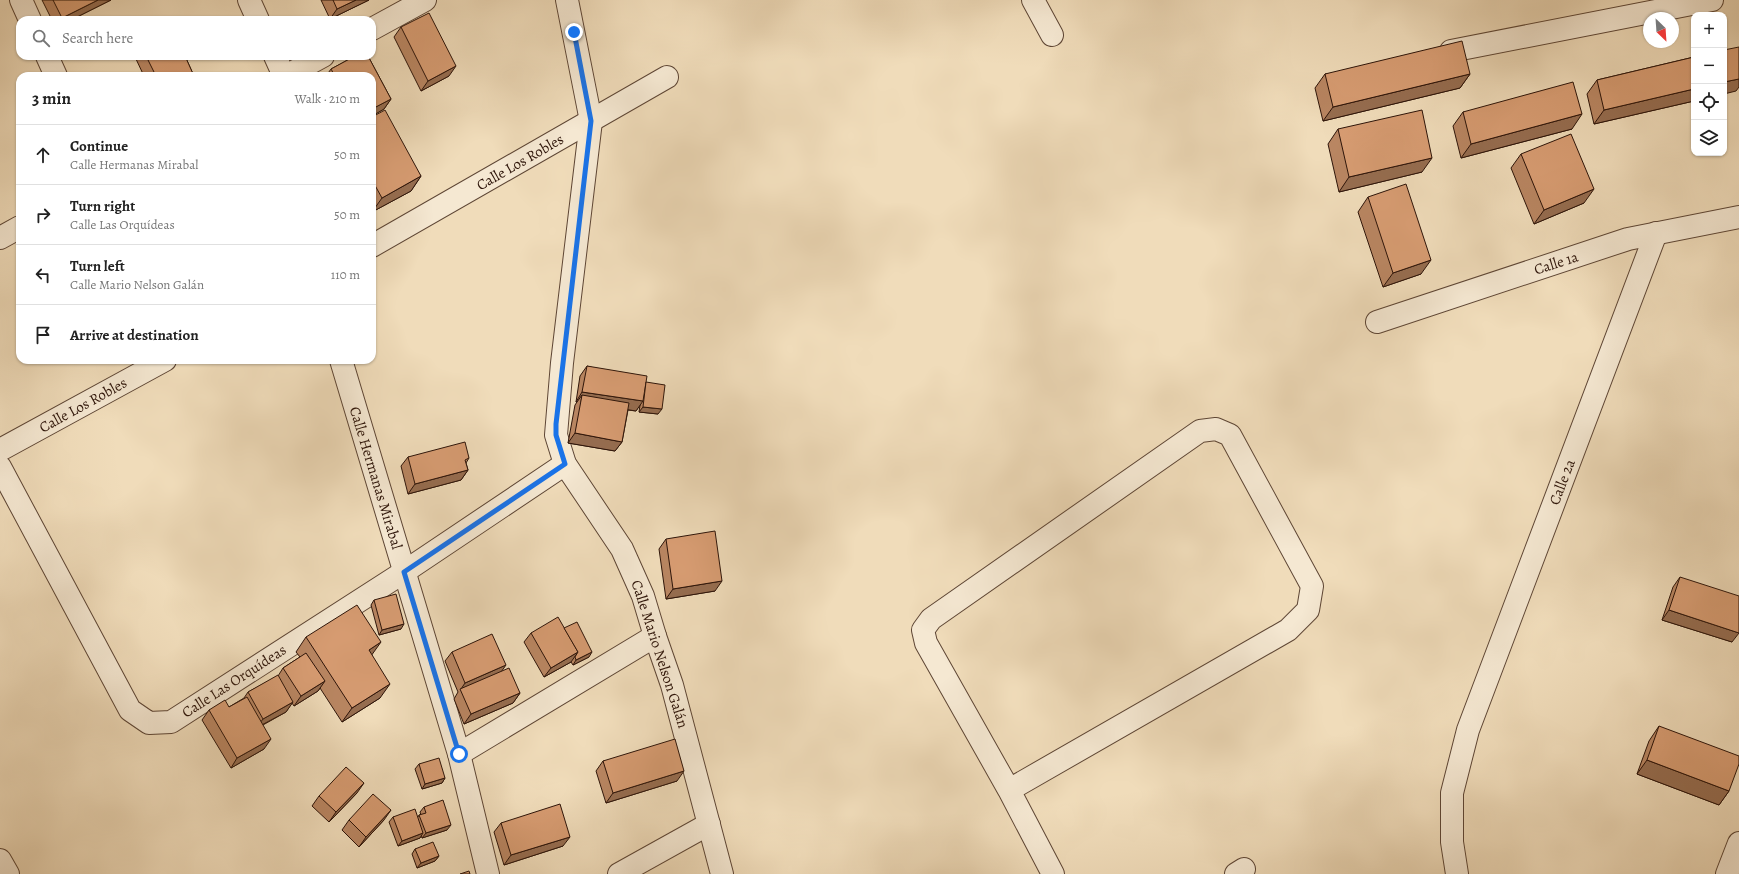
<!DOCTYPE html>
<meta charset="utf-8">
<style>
body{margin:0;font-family:Alegreya,serif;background:#f6f6f6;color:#222}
.controls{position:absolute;right:12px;top:12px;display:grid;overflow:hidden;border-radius:8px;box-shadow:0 1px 3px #0004}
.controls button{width:36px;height:36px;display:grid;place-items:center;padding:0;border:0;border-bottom:1px solid #e0e0e0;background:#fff;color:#222;font:20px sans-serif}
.compass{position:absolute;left:1643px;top:12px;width:36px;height:36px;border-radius:50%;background:#fff;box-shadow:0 1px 3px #0004;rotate:155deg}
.stop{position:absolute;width:12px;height:12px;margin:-9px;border:3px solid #1a73e8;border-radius:50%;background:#fff}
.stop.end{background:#1a73e8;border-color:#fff;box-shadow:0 1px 4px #0008}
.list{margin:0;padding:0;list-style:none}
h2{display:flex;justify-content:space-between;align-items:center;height:52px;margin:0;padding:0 16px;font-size:17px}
h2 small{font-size:13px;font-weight:400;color:#767676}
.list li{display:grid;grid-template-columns:26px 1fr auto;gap:12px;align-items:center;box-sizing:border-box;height:60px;padding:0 16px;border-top:1px solid #e0e0e0}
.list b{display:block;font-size:15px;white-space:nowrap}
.list p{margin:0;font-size:13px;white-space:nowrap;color:#767676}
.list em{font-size:13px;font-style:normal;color:#767676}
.icon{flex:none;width:22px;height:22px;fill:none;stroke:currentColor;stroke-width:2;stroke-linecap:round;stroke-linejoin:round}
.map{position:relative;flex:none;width:1739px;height:874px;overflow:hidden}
.search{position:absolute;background:#fff;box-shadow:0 1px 3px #0004;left:16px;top:16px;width:360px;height:44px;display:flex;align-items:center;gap:10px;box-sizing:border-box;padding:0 14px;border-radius:12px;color:#767676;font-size:15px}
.panel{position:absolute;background:#fff;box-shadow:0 1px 3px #0004;left:16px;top:72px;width:360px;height:292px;border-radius:12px}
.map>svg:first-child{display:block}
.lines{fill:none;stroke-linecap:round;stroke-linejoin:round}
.minor-casing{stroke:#5e4635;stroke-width:24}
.minor{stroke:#f5e8d2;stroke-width:22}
.wall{fill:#b98662;stroke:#2d1409}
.shaded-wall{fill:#966d50;stroke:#2d1409}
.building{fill:#d79c72;stroke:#2d1409}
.route{stroke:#1a73e8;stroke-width:5}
.labels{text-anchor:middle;stroke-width:3.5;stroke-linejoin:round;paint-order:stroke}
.street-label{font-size:15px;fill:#2d1409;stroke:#f5e8d2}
</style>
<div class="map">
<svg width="1739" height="874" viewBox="0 0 1739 874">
<rect width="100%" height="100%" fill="#f0dcba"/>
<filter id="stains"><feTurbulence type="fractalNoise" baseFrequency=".005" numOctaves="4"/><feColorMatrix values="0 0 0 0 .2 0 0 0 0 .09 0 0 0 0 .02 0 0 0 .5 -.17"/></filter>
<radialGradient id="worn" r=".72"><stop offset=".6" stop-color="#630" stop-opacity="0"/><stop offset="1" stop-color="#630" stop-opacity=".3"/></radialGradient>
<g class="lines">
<defs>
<g id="minor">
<polyline points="21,0 30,20"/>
<polyline points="249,0 258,20"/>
<polyline points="567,0 591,121 562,363 556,435 565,464 622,549 643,596 655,636 672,685 722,874"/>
<polyline points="1033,0 1052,35"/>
<polyline points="372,29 425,0"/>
<polyline points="1451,51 1712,0"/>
<polyline points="47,56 56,76"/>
<polyline points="275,56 284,76"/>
<polyline points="286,76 323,56"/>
<polyline points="0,238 20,227"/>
<polyline points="372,246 667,77"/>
<polyline points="1377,322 1628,239 1739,217"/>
<polyline points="341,360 459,754 488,874"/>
<polyline points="0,450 165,360"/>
<polyline points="0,467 130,710 149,723 171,722 404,572 565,464"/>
<polyline points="459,754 655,636"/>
<polyline points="1009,790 1288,630 1308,610 1312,586 1230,435 1216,429 1200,431 931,619 923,630 926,643 1009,790 1053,874"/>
<polyline points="0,860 8,874"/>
<polyline points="619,874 709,824"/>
<polyline points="1236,874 1244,869"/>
<polyline points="1457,874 1452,842 1452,793 1468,730 1656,233"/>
<polyline points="1727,874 1739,843"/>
</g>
</defs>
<use href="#minor" class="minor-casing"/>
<use href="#minor" class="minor"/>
</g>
<g class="wall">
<polygon points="42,0 111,0 71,20 52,20"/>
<polygon points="321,0 369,0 330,19"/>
<polygon points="401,27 449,76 421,91 394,37"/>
<polygon points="138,56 185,56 194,76 144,76 136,59"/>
<polygon points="355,56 368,56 391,99 384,109 372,116 372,76 326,76 331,69"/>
<polygon points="1694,57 1694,101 1594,124 1587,94 1597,80"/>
<polygon points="1325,74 1470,74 1460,88 1323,121 1315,88"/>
<polygon points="1463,112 1572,129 1461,158 1453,126"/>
<polygon points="372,117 421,176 411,191 372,212"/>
<polygon points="1338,129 1422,172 1339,192 1328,144"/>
<polygon points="1521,154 1584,203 1534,224 1511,168"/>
<polygon points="1368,197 1421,274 1383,287 1358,212"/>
<polygon points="587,366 646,383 658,414 639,412 640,405 636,411 628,410 622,442 615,451 568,443 575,405 577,402 576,402 580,376"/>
<polygon points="408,457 469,458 466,463 468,470 461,480 408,494 401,466"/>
<polygon points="666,539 715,591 666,599 659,549"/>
<polygon points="1680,577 1732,642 1662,620 1673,587"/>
<polygon points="374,600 401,629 379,635 371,605"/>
<polygon points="564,628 589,657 573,665 571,662 544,677 524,642 531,633"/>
<polygon points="306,637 372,655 380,698 342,722 320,688 318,691 294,706 292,703 286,712 263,725 264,749 231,768 202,720 209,710 229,707 244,698 248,692 278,676 283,668 300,657 296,652"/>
<polygon points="452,652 501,671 520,693 513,703 464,724 454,699 458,692 445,661"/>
<polygon points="1659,726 1729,791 1719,805 1637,774 1649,741"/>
<polygon points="603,761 677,781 606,803 596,771"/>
<polygon points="419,764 445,778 442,783 422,789 415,769"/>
<polygon points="357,793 329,822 312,806 319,796"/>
<polygon points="424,807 447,830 422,838 421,836 420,838 398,846 389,822 393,817 418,817 419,815 421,815 420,812"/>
<polygon points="349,820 384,820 359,847 342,830"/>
<polygon points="501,823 563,846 504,865 494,832"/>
<polygon points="415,849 439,856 435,861 417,868 412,854"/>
</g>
<g class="shaded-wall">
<polygon points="98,0 111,0 71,20 61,20 62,18"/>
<polygon points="356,0 369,0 330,19 337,9"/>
<polygon points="456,66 449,76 421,91 428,81"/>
<polygon points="1470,74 1460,88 1323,121 1333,107"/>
<polygon points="1739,79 1739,87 1736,91 1724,94 1724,82"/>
<polygon points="1694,89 1694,101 1594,124 1604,110"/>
<polygon points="391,99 384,109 372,116 372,109"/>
<polygon points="1582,114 1572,129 1461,158 1471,144"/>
<polygon points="1432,158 1422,172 1339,192 1349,177"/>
<polygon points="421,176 411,191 372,212 382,198"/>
<polygon points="1594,189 1584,203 1534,224 1544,210"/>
<polygon points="1431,260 1421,274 1383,287 1393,273"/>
<polygon points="582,392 643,401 636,411 581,402 582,395 577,402 576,402"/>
<polygon points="643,407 662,409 658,414 639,412"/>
<polygon points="575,433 622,442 615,451 568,443"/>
<polygon points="468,470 461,480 408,494 415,484"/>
<polygon points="722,581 715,591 666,599 673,589"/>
<polygon points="1669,610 1739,633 1732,642 1662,620"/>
<polygon points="404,624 401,629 379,635 382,630"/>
<polygon points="381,642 371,656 369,650"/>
<polygon points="578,652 571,662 544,677 551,668"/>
<polygon points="592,652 589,657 573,665 576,660"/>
<polygon points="506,665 499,675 461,689 465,683"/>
<polygon points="325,681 318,691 294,706 301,696"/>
<polygon points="390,684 380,698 342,722 352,708"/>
<polygon points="520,693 513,703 464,724 471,714"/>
<polygon points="293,702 286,712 256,728 263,719"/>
<polygon points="271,739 264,749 231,768 237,758"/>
<polygon points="1647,760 1729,791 1719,805 1637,774"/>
<polygon points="684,771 677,781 606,803 613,793"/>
<polygon points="445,778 442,783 422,789 425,784"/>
<polygon points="364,783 357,793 329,822 336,812"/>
<polygon points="391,810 384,820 359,847 366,837"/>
<polygon points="451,825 447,830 422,838 426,833"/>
<polygon points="423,833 420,838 398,846 402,841"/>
<polygon points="570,837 563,846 504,865 511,855"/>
<polygon points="439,856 435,861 417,868 421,863"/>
</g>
<g class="building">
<polygon points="53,0 98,0 62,18"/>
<polygon points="333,0 356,0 337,9"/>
<polygon points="429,13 456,66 428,81 401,27"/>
<polygon points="1462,41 1470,74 1333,107 1325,74"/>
<polygon points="1739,47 1739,79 1724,82 1724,50"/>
<polygon points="146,56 185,56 194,76 156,76"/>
<polygon points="355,56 368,56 391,99 372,109 372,76 335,76 331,69"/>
<polygon points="1694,57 1694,89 1604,110 1597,80"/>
<polygon points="1573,82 1582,114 1471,144 1463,112"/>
<polygon points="385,110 421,176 382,198 372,180 372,117"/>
<polygon points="1422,110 1432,158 1349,177 1338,129"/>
<polygon points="1571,134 1594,189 1544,210 1521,154"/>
<polygon points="1406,184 1431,260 1393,273 1368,197"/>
<polygon points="587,366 647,376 643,401 582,392"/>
<polygon points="646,382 665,385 662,409 643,407"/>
<polygon points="582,395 629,403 622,442 575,433"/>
<polygon points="465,442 469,458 465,460 468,470 415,484 408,457"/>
<polygon points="715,531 722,581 673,589 666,539"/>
<polygon points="1680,577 1739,596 1739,633 1669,610"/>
<polygon points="396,594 404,624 382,630 374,600"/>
<polygon points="357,605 381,642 369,650 390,684 352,708 306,637"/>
<polygon points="558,617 578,652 551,668 531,633"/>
<polygon points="577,622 592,652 576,660 575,657 578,652 564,628"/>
<polygon points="492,634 506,665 465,683 452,652"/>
<polygon points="306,653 325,681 301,696 283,668"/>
<polygon points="509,668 520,693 471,714 460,689"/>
<polygon points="278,675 293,702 263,719 248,692"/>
<polygon points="247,697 271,739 237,758 209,710 225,700 229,707"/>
<polygon points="1659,726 1739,756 1739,764 1729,791 1647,760"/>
<polygon points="675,739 684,771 613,793 603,761"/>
<polygon points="439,758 445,778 425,784 419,764"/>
<polygon points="346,767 364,783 336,812 319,796"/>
<polygon points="373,794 391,810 366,837 349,820"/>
<polygon points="443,800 451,825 426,833 419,815 426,813 424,807"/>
<polygon points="560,804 570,837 511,855 501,823"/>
<polygon points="415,809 423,833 402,841 393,817"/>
<polygon points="433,842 439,856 421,863 415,849"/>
<polygon points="469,871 470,874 460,874"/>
</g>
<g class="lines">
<polyline class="route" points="459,754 404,572 565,464 556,435 556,424 591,121 574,32"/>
</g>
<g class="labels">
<g class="street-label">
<text transform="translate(520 162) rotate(-30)" y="5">Calle Los Robles</text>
<text transform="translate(1556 263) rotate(-18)" y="5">Calle 1a</text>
<text transform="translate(83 405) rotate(-29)" y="5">Calle Los Robles</text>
<text transform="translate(376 478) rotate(73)" y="5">Calle Hermanas Mirabal</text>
<text transform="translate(1562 482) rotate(-69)" y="5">Calle 2a</text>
<text transform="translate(660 654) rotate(72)" y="5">Calle Mario Nelson Galán</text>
<text transform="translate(234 681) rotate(-33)" y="5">Calle Las Orquídeas</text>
</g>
</g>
<rect width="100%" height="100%" filter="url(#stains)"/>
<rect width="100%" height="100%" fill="url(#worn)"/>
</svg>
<div class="controls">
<button>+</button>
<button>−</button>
<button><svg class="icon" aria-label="locate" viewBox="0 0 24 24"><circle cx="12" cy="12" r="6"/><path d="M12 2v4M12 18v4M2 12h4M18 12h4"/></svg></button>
<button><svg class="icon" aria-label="layers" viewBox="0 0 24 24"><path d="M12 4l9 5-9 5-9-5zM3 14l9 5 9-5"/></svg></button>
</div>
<svg class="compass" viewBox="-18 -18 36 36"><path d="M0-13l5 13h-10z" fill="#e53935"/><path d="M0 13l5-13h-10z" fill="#767676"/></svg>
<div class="stop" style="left:459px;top:754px"></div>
<div class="stop end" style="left:574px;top:32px"></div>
<div class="search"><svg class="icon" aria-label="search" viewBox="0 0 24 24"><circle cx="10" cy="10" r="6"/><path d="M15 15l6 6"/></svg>Search here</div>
<section class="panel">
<h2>3 min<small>Walk · 210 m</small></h2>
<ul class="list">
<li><svg class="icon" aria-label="ahead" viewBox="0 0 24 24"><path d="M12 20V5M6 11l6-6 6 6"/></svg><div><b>Continue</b><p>Calle Hermanas Mirabal</p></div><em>50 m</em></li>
<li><svg class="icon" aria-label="right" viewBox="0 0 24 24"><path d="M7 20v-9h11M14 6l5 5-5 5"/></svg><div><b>Turn right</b><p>Calle Las Orquídeas</p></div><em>50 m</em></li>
<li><svg class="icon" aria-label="left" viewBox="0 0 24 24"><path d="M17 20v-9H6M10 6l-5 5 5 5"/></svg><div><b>Turn left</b><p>Calle Mario Nelson Galán</p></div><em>110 m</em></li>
<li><svg class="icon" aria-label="arrive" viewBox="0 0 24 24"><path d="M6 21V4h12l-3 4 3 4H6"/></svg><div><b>Arrive at destination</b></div></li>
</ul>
</section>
</div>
